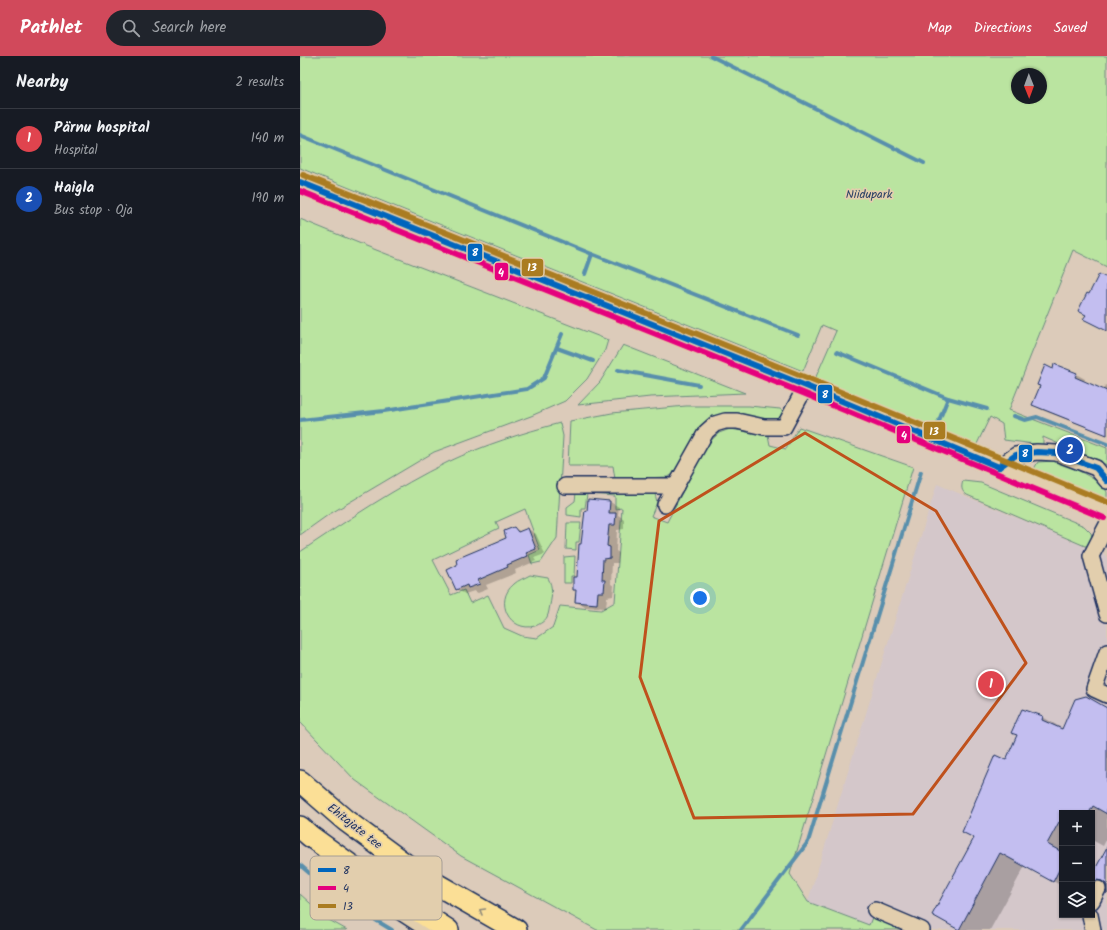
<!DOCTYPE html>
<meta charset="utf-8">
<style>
body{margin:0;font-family:Kalam,sans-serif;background:#20242c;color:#f1f3f6}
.controls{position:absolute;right:12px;bottom:12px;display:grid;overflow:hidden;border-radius:0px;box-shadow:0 1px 3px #0004}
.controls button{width:36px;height:36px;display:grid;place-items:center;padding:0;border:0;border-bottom:1px solid #363941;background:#171b24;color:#f1f3f6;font:20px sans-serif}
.compass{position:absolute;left:711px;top:12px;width:36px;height:36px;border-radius:50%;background:#171b24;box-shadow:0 1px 3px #0004;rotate:179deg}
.you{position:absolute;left:400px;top:542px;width:14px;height:14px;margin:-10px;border:3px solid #fff;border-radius:50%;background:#1a73e8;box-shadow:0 0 0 6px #1a73e833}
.badge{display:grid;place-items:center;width:26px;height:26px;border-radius:50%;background:#d1495b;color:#fff;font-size:13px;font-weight:700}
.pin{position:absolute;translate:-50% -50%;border:2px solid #fff;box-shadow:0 1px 4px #0006}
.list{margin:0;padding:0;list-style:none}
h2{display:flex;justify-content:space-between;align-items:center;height:52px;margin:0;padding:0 16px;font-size:17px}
h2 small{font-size:13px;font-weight:400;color:#9ea1a6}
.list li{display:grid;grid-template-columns:26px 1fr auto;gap:12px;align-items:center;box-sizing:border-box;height:60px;padding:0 16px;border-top:1px solid #363941}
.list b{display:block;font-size:15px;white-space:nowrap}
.list p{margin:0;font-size:13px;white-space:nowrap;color:#9ea1a6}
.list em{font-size:13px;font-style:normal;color:#9ea1a6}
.icon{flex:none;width:22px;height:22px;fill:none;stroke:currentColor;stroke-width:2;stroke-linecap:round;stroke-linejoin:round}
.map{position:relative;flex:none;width:807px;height:874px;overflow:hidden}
header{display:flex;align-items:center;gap:24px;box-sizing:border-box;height:56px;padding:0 20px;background:#d1495b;color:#fff}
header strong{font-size:19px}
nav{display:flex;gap:22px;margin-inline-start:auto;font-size:14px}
.search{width:280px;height:36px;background:#20242c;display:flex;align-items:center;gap:10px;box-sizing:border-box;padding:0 14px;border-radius:22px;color:#9ea1a6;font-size:15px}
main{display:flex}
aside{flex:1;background:#171b24}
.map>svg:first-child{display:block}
.built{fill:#d4c7ca;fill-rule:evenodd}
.green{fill:#bae4a0;stroke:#6a8a7f;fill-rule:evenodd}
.shadow{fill:#0003}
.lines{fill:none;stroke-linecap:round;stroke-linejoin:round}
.stream{stroke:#598fac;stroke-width:4}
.building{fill:#c3bef0;stroke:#1b2f5e}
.minor-casing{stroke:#1b2f5e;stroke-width:18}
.highway-casing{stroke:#1b2f5e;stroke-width:24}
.minor{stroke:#e2cead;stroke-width:15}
.highway{stroke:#fbdf96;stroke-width:21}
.bus-1-casing{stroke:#e2cead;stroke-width:9}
.bus-2-casing{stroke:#e2cead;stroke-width:9}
.bus-3-casing{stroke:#e2cead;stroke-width:9}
.bus-1{stroke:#0065bd;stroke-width:6}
.bus-2{stroke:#e5007d;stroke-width:6}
.bus-3{stroke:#aa7c21;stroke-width:6}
.oneway{stroke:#8b877a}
.marked{fill:none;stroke:#bf511c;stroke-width:3;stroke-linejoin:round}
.labels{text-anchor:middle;stroke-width:3.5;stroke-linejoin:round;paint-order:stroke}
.park-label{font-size:12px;fill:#2b4165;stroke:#e2cead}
.street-label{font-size:12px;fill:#1b2f5e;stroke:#e2cead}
.key{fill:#e2cead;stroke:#a69e95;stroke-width:1}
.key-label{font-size:11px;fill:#1b2f5e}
.line-badge{stroke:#e2cead;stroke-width:1.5}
.badge-label{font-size:11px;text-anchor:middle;font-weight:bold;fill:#fff}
</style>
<header>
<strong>Pathlet</strong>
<div class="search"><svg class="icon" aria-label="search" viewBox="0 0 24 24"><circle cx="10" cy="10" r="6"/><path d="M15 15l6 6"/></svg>Search here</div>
<nav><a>Map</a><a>Directions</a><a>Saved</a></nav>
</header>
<main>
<aside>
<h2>Nearby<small>2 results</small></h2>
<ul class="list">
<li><span class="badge" style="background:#e0444e">1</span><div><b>Pärnu hospital</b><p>Hospital</p></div><em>140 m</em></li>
<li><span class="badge" style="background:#1a4fb4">2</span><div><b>Haigla</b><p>Bus stop · Oja</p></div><em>190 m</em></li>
</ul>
</aside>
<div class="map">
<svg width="807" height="874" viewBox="0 0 807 874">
<rect width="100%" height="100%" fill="#dccbba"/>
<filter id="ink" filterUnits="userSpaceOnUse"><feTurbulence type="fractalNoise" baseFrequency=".025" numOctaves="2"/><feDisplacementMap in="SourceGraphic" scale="8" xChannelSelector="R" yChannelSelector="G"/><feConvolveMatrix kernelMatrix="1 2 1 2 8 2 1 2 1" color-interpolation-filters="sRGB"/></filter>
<g filter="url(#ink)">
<path class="built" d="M637,428l170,72v374h-308zM762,757h30v102h-30z"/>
<g class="green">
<path d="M0,0h807v211l-34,-17 -64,160 98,38v17l-64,-28v8l-39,-5 -2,-16 -12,-7 -14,29 -161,-67 21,-48 -14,-6 -19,46 -503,-203zM717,18h24v24h-24z"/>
<polygon points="0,163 66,190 308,284 305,294 287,323 265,345 231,360 134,396 28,459 0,479"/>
<polygon points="323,289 445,337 350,341 278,349 300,326"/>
<polygon points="386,350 449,350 480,353 483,355 481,359 476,365 464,366 442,361 419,359 409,364 397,375 375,417 368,421 315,423 313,410 268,410 270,365 312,357"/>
<path d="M260,367l3,13 -6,102 -16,24 -9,2 -3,-9 11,-5 -15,-41 -29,13 3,6 -66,32 18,35 13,-5 6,13 18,-8 16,33 18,8 15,2 16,-11 7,-21 41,4 14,-8 7,-94 -7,1v-13l-28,-2 -2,14h-4v9l-14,-2v-8l8,-6 1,-8 79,1 2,8 -6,14 16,6 40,-78 12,-11 11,-4 38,6 2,10 16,4 13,-22 114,40 -123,407 18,28 61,23 4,-10 36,15h-312l-136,-74 -106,-76 -55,-58v-170c48,-32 96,-65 148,-90 36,-17 74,-29 112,-39z"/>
<path d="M754,405c12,3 48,19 53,31 0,0 0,6 0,7l-6,-1 -66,-28v-3l3,-5z"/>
<path d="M663,425l18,2 103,43 7,7 2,8 -4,5h-4l-118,-51c-6,-4 -6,-8 -4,-14z"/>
<polygon points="267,467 281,467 279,486 276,486 276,494 266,493"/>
<polygon points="275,500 274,520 271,520 271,527 264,527 264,501"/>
<path d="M230,519l18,3c5,9 4,17 2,27 -1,4 -1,8 -3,12 -2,4 -7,7 -12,9 -25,7 -42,-25 -21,-42 4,-4 11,-6 16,-9z"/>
<polygon points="0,838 29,864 47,874 0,874"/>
</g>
<g class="shadow">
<polygon points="755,310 776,318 785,323 784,326 803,334 805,329 807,330 807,379 742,354 733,349"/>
<polygon points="310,446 319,451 318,459 324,463 324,473 317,474 316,495 319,497 318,507 312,507 311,528 314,530 313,540 307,541 306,552 285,551 276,546 277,535 274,533 278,522 288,456"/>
<polygon points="214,472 221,476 228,473 236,478 245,498 234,502 236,505 215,514 216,517 186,529 188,533 178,537 174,535 165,538 156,533 207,482"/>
<polygon points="807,653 807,782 803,790 792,784 792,757 762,757 762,830 725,810 690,874 660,874 633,859 675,783 663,776 707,706 718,680 713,677 723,654 743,661 763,673"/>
<polygon points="807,793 807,837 792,829 792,821"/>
</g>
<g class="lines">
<g class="stream">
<polyline points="411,0 624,107"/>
<polyline points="0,79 292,198 498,279"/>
<polyline points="285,218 292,198"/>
<polyline points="257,292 293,305"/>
<polyline points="537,296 648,342 687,353"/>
<polyline points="318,314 399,329"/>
<polyline points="714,360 725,364 737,361 807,388"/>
<polyline points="0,364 84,355 227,333 244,322 262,278"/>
<polyline points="638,367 648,342"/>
<path d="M0,809c28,25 60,46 92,65"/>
<polyline points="441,874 508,786 621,416"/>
</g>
</g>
<g class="building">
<polygon points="799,218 807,222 807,275 783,263 786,259 778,255 787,237 789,238"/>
<polygon points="754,308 777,317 775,321 807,335 807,379 732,349 740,330 737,329 745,309 753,313"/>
<polygon points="288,443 310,445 309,457 316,457 315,469 309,469 307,490 310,491 310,502 303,503 302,524 305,524 304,536 298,536 297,548 275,546 276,534 273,534 273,521 277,521 279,488 281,488 285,454 287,455"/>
<polygon points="214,471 218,476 228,472 236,493 226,497 228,500 207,509 208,511 178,524 180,528 168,532 167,529 156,534 147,514 157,509 156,503 206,482 204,475"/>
<polygon points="786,640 807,652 807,758 793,750 789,757 762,757 762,768 759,766 747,788 762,796 762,808 753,826 700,797 659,874 632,859 674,782 662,776 695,699 706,704 717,679 711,677 722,653 743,660 742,664 762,673 775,643"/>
<polygon points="807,791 807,838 806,828 802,825 797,824 792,827 792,819"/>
</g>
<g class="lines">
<defs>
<g id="minor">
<polyline points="0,126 506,330 807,455"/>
<polyline points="699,411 716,399 737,396 756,397 796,412 807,425"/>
<polyline points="265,430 376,430"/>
<polyline points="365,449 406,376 415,368 425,365 437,365 464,371 484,371 506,330"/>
<polyline points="807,469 791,500 807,558"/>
<polyline points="807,596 794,633 807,639"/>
<polyline points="26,799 45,820 128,874"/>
<polyline points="792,845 798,833"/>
<polyline points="575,854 622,874"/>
<polyline points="790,859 793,874"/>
</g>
<g id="highway">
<polyline points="0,725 45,764 117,817 216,874"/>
<polyline points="0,771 10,780 78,829 148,874"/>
</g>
</defs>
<use href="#minor" class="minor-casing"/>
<use href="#highway" class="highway-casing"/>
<use href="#minor" class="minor"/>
<use href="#highway" class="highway"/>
<defs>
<g id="bus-1">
<polyline points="0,126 506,330 699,411"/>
<polyline points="699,411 716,399 737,396 756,397 796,412 807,425"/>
</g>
<polyline id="bus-2" points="0,135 503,337 804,462"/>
<polyline id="bus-3" points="3,119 509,323 807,446"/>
</defs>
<use href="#bus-1" class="bus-1-casing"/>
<use href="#bus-2" class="bus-2-casing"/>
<use href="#bus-3" class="bus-3-casing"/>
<use href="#bus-1" class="bus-1"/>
<use href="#bus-2" class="bus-2"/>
<use href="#bus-3" class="bus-3"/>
</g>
<defs><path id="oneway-chevron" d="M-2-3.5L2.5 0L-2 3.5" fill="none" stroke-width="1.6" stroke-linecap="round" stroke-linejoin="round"/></defs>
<use class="oneway" href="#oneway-chevron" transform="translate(182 855) rotate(-150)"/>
</g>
<path class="marked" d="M505,377l131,78 90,152 -113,151 -219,4 -54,-141 19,-156z"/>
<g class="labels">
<g class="park-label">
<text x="569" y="142">Niidupark</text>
</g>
<g class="street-label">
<text transform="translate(55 770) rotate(38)" y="4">Ehitajate tee</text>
</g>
</g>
<rect x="10" y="800" width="132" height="64" rx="6" class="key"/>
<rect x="18" y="812" width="18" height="4" fill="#0065bd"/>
<rect x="18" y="830" width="18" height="4" fill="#e5007d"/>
<rect x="18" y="848" width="18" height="4" fill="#aa7c21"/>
<g class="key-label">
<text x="43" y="818">8</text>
<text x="43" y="836">4</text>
<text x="43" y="854">13</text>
</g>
<g class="line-badge">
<rect x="167" y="187" width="16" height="19" rx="4" fill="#0065bd"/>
<rect x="221" y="202" width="23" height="19" rx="4" fill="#aa7c21"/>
<rect x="194" y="206" width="15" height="19" rx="4" fill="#e5007d"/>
<rect x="517" y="328" width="16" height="20" rx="4" fill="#0065bd"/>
<rect x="623" y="365" width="23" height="19" rx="4" fill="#aa7c21"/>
<rect x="596" y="369" width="15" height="19" rx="4" fill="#e5007d"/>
<rect x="718" y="388" width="15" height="19" rx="4" fill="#0065bd"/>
</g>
<g class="badge-label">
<text x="175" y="200">8</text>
<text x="232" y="215">13</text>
<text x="201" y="220">4</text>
<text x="525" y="342">8</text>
<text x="634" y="379">13</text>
<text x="604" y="383">4</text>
<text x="725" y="401">8</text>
</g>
</svg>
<div class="controls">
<button>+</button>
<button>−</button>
<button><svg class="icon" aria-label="layers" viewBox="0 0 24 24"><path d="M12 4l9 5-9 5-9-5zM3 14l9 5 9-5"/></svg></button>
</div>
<svg class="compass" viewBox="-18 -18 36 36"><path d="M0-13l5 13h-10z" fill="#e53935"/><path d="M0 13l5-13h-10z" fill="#9ea1a6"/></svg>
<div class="you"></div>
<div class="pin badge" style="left:691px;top:628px;background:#e0444e">1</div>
<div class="pin badge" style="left:770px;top:394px;background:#1a4fb4">2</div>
</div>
</main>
